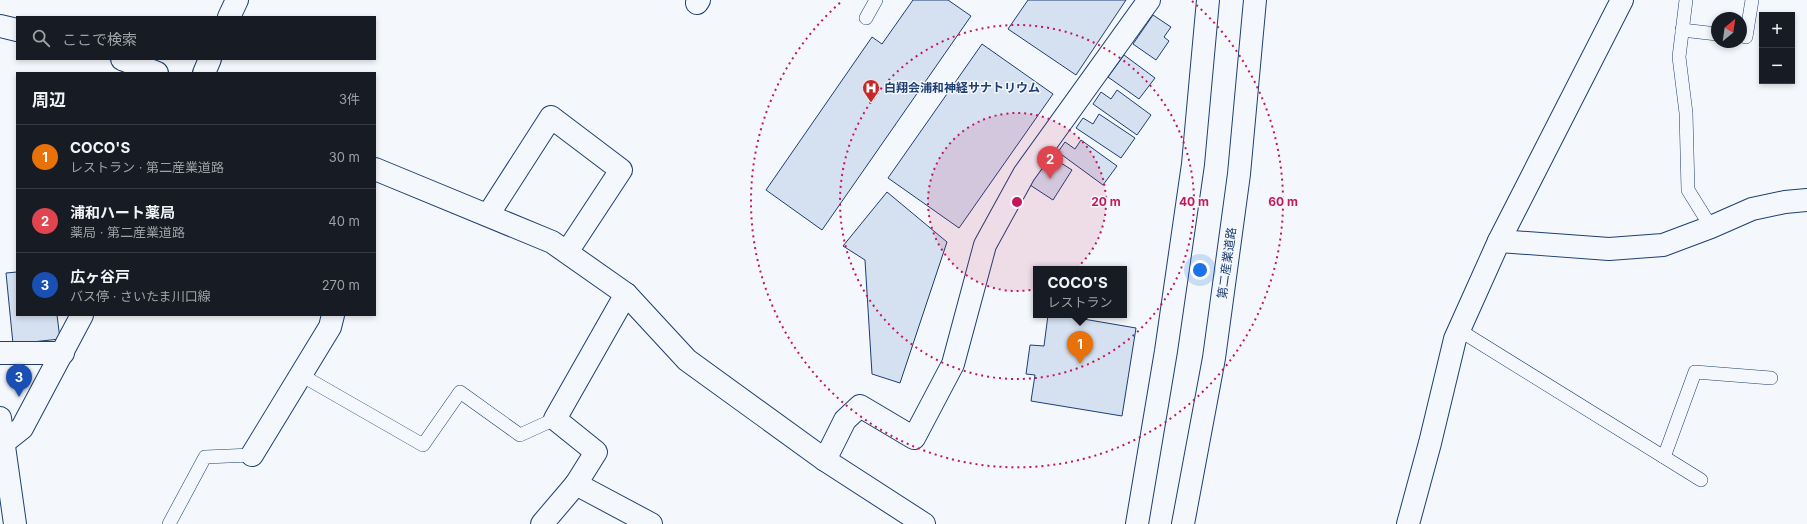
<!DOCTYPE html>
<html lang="ja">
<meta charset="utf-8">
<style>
body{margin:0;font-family:Inter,"Noto Sans JP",sans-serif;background:#242831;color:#f1f3f6}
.controls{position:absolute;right:12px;top:12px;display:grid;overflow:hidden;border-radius:0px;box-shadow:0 2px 6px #0003}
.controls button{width:36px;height:36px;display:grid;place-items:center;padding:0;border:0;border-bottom:1px solid #363941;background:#171b24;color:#f1f3f6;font:20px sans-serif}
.compass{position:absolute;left:1711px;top:12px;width:36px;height:36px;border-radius:50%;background:#171b24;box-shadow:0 2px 6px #0003;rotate:29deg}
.you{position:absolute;left:1200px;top:270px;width:14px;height:14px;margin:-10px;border:3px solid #fff;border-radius:50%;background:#1a73e8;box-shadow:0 0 0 6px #1a73e833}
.badge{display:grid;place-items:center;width:26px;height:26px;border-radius:50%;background:#7c3aed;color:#fff;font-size:13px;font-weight:700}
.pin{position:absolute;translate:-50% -33px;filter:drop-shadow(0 1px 2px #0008)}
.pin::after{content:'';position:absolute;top:21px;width:14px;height:12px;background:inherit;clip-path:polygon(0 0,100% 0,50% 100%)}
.popup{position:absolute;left:1033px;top:266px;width:94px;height:52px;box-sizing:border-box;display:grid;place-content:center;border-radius:0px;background:#171b24;filter:drop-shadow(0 1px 3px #0005);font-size:13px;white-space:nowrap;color:#9ea1a6}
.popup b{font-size:15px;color:#f1f3f6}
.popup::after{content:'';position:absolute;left:50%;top:100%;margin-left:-8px;border:8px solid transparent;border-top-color:#171b24}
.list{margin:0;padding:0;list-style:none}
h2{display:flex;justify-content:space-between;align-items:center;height:52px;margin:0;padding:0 16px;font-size:17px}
h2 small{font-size:13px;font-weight:400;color:#9ea1a6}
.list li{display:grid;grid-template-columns:26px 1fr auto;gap:12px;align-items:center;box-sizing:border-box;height:64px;padding:0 16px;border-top:1px solid #363941}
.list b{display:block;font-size:15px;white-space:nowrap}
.list p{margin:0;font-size:13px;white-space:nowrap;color:#9ea1a6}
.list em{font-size:13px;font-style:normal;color:#9ea1a6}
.icon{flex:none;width:22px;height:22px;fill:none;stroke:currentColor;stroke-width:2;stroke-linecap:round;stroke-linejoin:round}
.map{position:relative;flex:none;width:1807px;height:524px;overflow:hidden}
.search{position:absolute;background:#171b24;box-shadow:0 2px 6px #0003;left:16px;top:16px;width:360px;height:44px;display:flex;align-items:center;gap:10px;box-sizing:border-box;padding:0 14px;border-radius:0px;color:#9ea1a6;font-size:15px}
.panel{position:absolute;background:#171b24;box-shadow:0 2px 6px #0003;left:16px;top:72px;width:360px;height:244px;border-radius:0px}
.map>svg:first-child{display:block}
.building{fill:#d5e0f0;stroke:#1d3f73}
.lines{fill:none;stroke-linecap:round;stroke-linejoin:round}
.service-casing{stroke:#1d3f73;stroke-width:14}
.minor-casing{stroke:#1d3f73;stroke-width:24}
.primary-casing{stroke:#1d3f73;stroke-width:24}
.service{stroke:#f4f7fb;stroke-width:13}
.minor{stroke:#f4f7fb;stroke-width:22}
.primary{stroke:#f4f7fb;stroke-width:22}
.ring{fill:none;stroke:#c2185b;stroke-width:2;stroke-dasharray:2 4}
.labels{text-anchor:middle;stroke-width:3;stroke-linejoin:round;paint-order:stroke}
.poi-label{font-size:12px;font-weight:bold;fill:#1d3f73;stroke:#f4f7fb;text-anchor:start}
.street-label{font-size:12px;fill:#1d3f73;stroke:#f4f7fb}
.centre{fill:#c2185b;stroke:#f4f7fb;stroke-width:2}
.ring-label{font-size:12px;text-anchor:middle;font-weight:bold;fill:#c2185b;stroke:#f4f7fb;stroke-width:3;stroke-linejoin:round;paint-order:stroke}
</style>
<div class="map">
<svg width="1807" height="524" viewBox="0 0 1807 524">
<rect width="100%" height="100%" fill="#f4f7fb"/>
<g class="building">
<polygon points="913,0 948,0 971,16 822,230 766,190 872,37 882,44"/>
<polygon points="1028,0 1126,0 1076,75 1008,29"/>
<polygon points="1153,15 1171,27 1164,37 1169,41 1156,60 1133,44"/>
<polygon points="982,44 1053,94 959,228 888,178"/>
<polygon points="1124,55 1155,78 1139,99 1108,77"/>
<polygon points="1117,90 1151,115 1137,135 1093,104 1101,92 1111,99"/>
<polygon points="1099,114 1135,138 1121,158 1076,128 1083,118 1093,124"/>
<polygon points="1081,140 1117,166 1103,185 1058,152 1065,142 1075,149"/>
<polygon points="1050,156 1072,170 1053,200 1030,185"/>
<polygon points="887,192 947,242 900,383 872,374 865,260 843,246"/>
<polygon points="17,272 17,315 57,315 60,339 13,344 6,273"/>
<polygon points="1048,315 1060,315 1136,328 1122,416 1031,401 1035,375 1026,374 1030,345 1044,346"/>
</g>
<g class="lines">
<defs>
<g id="service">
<polyline points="1686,0 1679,57 1686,113 1688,190 1711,227"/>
<polyline points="866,18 876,0"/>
<polyline points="1682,30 1717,34"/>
<polyline points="1741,36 1746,37 1752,0"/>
<polyline points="1459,330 1701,480"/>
<polyline points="301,375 423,445 460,392 520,435 555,419"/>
<polyline points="1664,457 1695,372 1771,378"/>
<polyline points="169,524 205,457 252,455"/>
</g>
<g id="minor">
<polyline points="697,3 699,0"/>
<polyline points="229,17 237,0"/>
<polyline points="0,26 17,30"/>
<polyline points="122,59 157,73"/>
<polyline points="204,73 210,59"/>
<polyline points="375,169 552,242 626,294 687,360 825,460 924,524"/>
<polyline points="488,215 551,117 621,170 567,252"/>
<polyline points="1499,241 1609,249 1663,245 1711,227 1752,209 1785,202 1807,200"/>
<polyline points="0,353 63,353"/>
<polyline points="3,443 22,428 82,315"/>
<polyline points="252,455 330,327 333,315"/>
<polyline points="825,460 845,420 860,406 914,438 953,364 985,245 1024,174 1149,0"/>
<polyline points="576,484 651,524"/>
<polyline points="542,524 576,484 596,452 555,419 626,294"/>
<polyline points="1408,524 1430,443 1455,339 1499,241 1622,0"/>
</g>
<g id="primary">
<polyline points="0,418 15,524"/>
<polyline points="1137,524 1166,351 1193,164 1208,0"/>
<polyline points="1183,524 1214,358 1239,174 1255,0"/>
</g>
</defs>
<use href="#service" class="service-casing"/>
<use href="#minor" class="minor-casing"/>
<use href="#primary" class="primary-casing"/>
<use href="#service" class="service"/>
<use href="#minor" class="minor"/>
<use href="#primary" class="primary"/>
</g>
<circle cx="1017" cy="202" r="89" fill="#c2185b" fill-opacity=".12"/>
<g class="ring">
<circle cx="1017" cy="202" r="89"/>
<circle cx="1017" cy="202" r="177"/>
<path d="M1192 1A266 266 0 1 1 842 1"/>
</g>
<defs>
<symbol id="hospital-pin" viewBox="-11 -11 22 30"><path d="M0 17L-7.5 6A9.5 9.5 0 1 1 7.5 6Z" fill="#c62828" stroke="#f4f7fb"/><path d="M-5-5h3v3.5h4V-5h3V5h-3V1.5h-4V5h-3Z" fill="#fff"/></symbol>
</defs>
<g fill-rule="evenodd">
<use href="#hospital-pin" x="861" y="78" width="20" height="27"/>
</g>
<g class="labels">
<g class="poi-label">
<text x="884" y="92">白翔会浦和神経サナトリウム</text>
</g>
<g class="street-label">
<text transform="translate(1227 263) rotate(-82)" y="4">第二産業道路</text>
</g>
</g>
<circle cx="1017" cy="202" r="6" class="centre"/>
<g class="ring-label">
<text x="1106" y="206">20 m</text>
<text x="1194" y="206">40 m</text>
<text x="1283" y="206">60 m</text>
</g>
</svg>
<div class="controls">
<button>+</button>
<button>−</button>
</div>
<svg class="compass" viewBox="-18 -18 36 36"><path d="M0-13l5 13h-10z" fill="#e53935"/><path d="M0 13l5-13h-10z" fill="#9ea1a6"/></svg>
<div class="you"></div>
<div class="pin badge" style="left:1080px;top:364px;background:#e8710a">1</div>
<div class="popup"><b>COCO'S</b>レストラン</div>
<div class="pin badge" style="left:1050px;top:179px;background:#e0444e">2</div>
<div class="pin badge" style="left:19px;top:397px;background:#1a4fb4">3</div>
<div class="search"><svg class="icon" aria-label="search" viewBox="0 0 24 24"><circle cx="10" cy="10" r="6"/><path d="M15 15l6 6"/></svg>ここで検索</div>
<section class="panel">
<h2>周辺<small>3件</small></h2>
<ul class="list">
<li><span class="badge" style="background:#e8710a">1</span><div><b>COCO'S</b><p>レストラン · 第二産業道路</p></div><em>30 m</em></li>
<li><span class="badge" style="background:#e0444e">2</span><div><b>浦和ハート薬局</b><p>薬局 · 第二産業道路</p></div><em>40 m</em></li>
<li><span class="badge" style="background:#1a4fb4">3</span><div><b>広ヶ谷戸</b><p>バス停 · さいたま川口線</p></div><em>270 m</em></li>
</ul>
</section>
</div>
